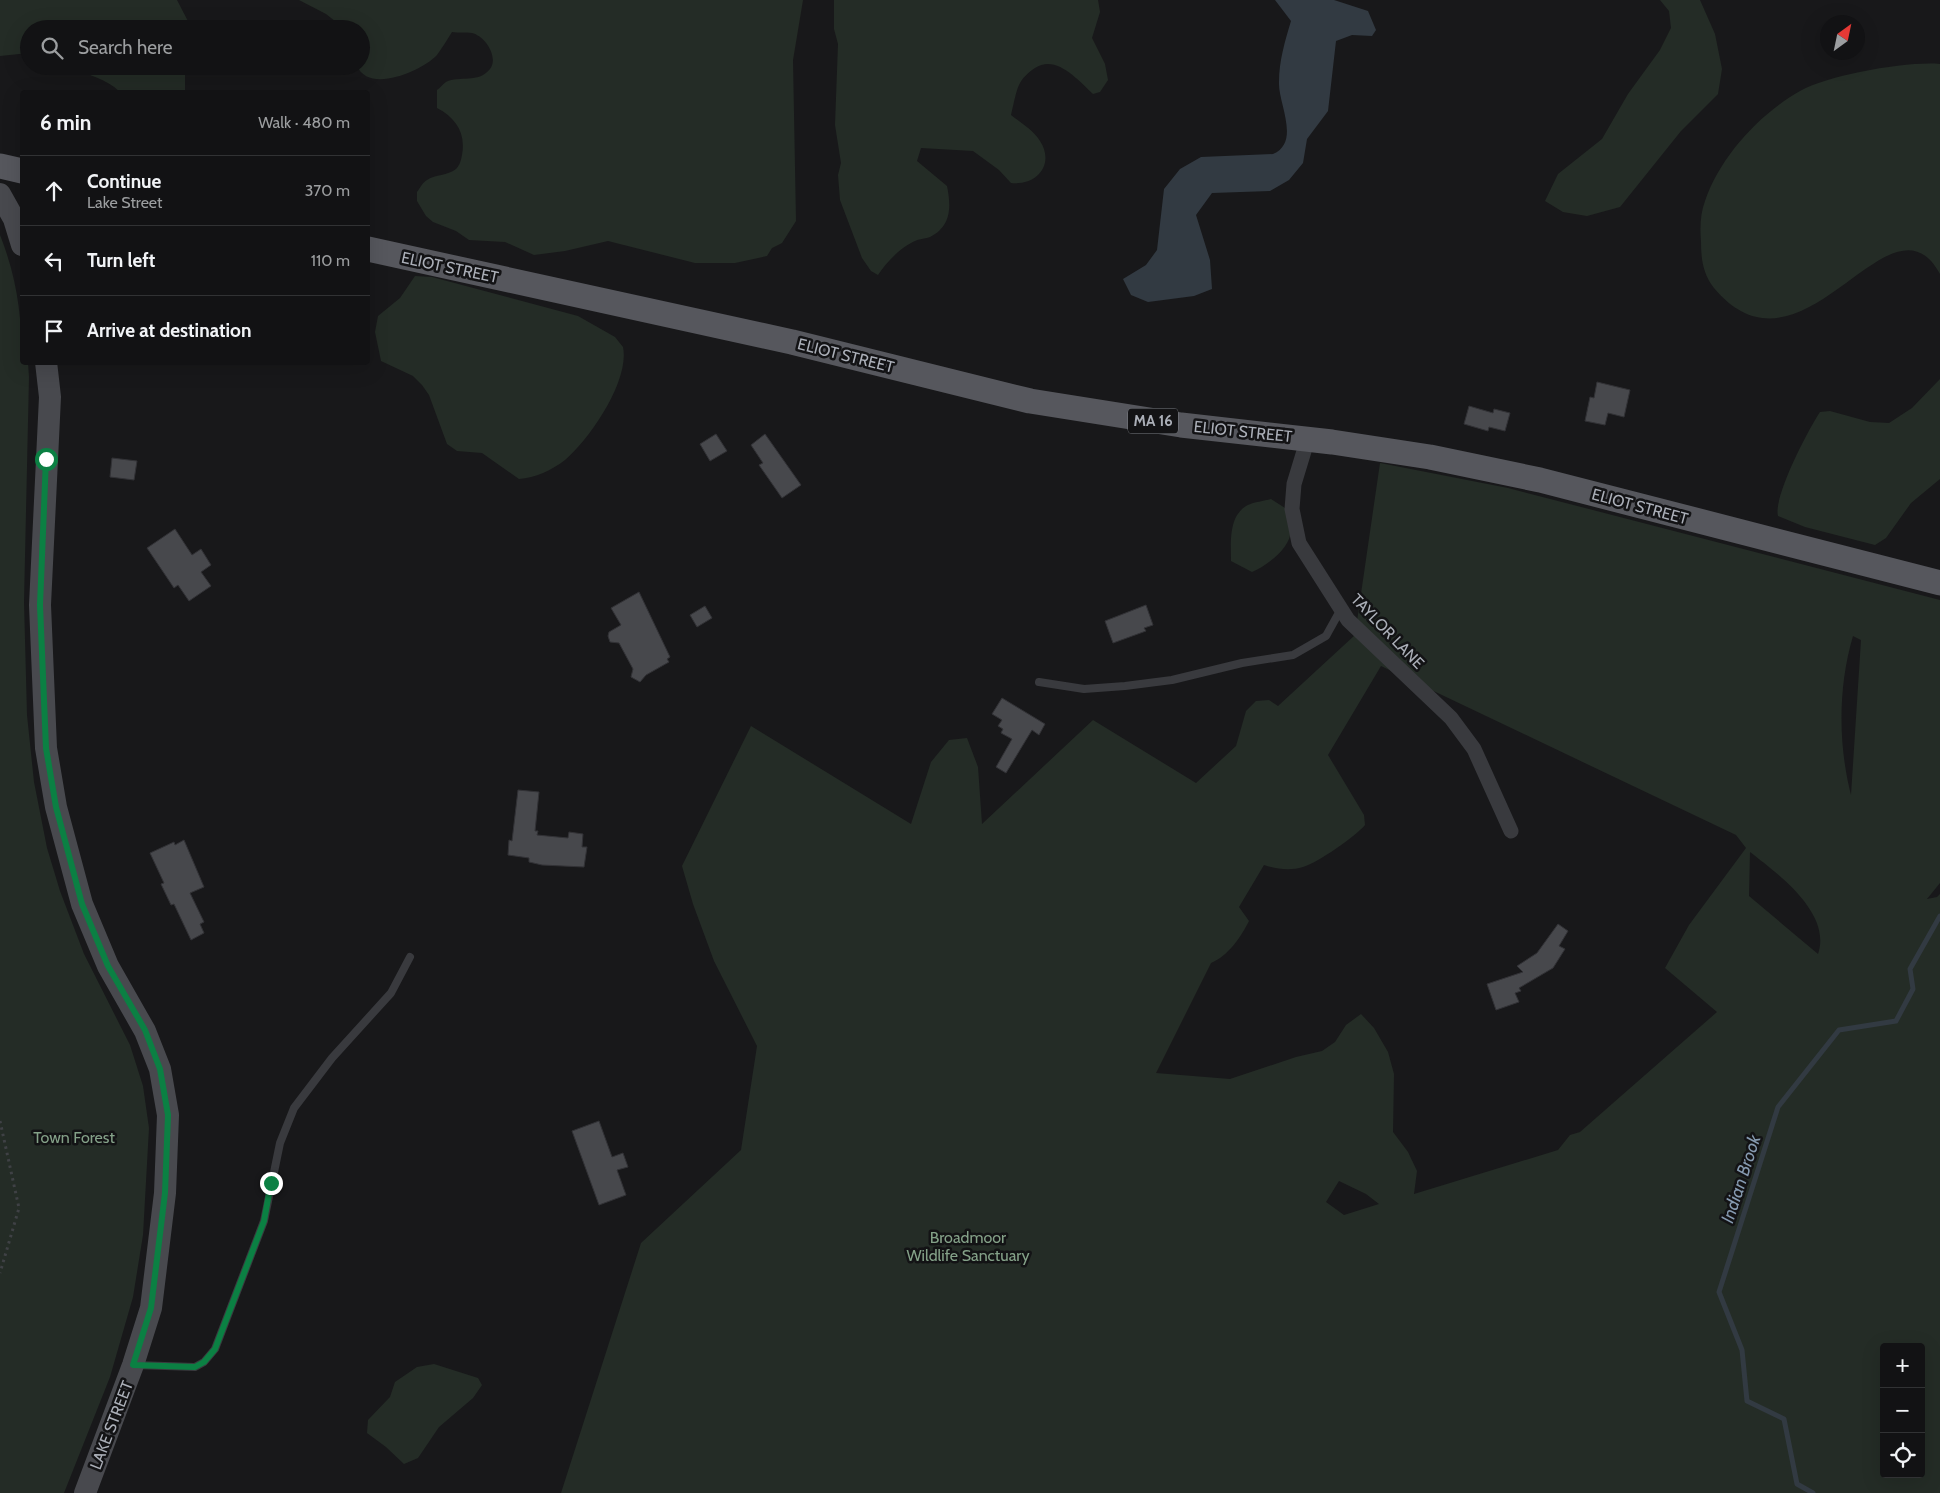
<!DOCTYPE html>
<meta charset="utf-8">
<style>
body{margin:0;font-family:Cabin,sans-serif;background:#1f2022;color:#f1f3f6}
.controls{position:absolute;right:15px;bottom:15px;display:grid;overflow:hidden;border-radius:5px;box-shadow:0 5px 20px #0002}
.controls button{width:45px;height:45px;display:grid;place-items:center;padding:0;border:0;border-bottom:1px solid #313234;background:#121214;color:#f1f3f6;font:25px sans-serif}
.compass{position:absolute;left:1820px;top:15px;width:45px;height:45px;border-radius:50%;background:#121214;box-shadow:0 5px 20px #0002;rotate:33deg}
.stop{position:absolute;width:15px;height:15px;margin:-11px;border:4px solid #0b8043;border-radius:50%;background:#fff}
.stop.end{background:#0b8043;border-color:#fff;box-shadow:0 1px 5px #0008}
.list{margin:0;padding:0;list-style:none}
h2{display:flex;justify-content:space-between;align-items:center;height:65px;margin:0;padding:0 20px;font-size:21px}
h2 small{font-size:16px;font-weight:400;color:#9c9ea0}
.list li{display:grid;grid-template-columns:32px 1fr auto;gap:15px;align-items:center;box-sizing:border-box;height:70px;padding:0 20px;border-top:1px solid #313234}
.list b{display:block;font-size:19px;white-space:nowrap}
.list p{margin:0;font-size:16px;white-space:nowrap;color:#9c9ea0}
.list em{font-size:16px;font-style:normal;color:#9c9ea0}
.icon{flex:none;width:28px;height:28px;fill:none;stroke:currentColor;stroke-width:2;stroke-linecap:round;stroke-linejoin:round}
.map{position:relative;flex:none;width:1940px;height:1493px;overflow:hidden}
.search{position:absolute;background:#121214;box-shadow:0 5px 20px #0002;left:20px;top:20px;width:350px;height:55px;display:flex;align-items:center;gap:12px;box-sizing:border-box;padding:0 18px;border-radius:28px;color:#9c9ea0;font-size:19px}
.panel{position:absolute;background:#121214;box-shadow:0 5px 20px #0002;left:20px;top:90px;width:350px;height:275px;border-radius:5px}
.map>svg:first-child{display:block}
.green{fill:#242c26;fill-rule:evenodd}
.water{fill:#323a42}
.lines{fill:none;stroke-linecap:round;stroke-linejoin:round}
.stream{stroke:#323a42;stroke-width:5}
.building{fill:#47484c;stroke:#323236}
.path{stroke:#3f4145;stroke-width:3;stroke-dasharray:2.5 4;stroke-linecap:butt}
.lane{stroke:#393a3e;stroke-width:8}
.street{stroke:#393a3e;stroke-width:15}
.secondary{stroke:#48494e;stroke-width:22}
.primary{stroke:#56575d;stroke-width:25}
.route{stroke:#0b8043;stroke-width:6}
.labels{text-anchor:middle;stroke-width:5;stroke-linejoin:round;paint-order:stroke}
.shield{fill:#131315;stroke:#7d8087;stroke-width:1}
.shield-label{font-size:15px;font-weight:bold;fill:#abafb8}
.street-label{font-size:16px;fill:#abafb8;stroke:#131315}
.park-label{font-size:16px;fill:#84a188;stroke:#131315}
.water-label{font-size:18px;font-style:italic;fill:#869ab0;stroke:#131315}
</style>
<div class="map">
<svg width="1940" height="1493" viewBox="0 0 1940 1493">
<rect width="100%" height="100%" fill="#18181a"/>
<g class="green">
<polygon points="0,0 177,0 192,29 29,29 29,53 0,56"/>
<path d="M299,0h504l-10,60 3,161 -14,22 -10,5 -5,8 -32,7h-40l-87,-22 -43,10 -31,4 -29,-13 -36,-2 -13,-9 -23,-9 -7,-6 -9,-15v-9c3,-4 6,-10 10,-12 9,-6 20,-4 29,-11 4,-4 5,-9 6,-14 4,-22 -6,-37 -25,-47v-18c3,-2 6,-6 9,-8 14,-7 32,2 44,-13 9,-12 -5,-33 -18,-36 -6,-1 -14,0 -20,-1 -5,8 -10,16 -15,23 -15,16 -68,39 -80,11h4v-37h-16l-19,-15z"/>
<path d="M834,0h264l2,12 -8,26 13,26 3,16 -8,12 -7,2c-15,-14 -37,-40 -58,-26 -6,4 -13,10 -16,17 -3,6 -6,22 -8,30 10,8 22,15 29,26 15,23 -3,45 -29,42l-12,-13 -26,-19 -52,-3 -4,13 30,25c4,20 5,40 -17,51 -6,2 -13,2 -19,6 -12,6 -26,21 -33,32l-7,-4 -9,-13 -22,-58 -2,-25 3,-12 -6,-38 3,-81 -4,-15z"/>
<polygon points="1660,0 1700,0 1715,34 1722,69 1718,94 1681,131 1620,207 1587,216 1563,212 1545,201 1558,174 1602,139 1628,94 1660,50 1671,28 1669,11"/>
<path d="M1940,64v210c-50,-92 -137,120 -226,14 -11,-14 -13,-29 -13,-46 -1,-13 -1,-28 4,-41 15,-44 54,-87 95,-110 29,-16 107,-30 140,-27z"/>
<path d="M70,66h115v26h-65c-14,-14 -32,-16 -50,-26z"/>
<path d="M0,235c17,43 22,82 22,127l6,1 1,14 -5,225 3,113 7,67 13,66 13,43 24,63 46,91 13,41 6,42 -6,107 -10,62 -23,80 -46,116h-64z"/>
<path d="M415,276l17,1 146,39 37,21 8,10c7,33 -33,92 -58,113 -13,10 -30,18 -46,19l-37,-26 -25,-2 -10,-7 -18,-49 -7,-10 -9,-9 -32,-15 -6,-29 3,-16 22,-18z"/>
<path d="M1940,379v100l-29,24 -25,35 -11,7 -70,-18 -27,-11c-5,-19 30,-86 42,-104l10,-1 40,11 19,1 23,-15z"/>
<path d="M1380,463l128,25 432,112v283l-13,16 10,-2 3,-3v599h-1379l80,-250 100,-93 16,-104 -43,-85 -21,-57 -11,-38 69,-140 160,98 20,-62 18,-22 18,-2 11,29 4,57 111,-104 103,63 40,-37 10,-35 10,-10 13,-1 9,6 77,-71zM1853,636l8,4 -10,155c-13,-51 -13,-108 2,-159zM1381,666l355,169 10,13 -57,77 -24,43 52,44 -137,120 -10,3 -12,15 -144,44 3,-23 -9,-19 -15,-20 1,-58 -6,-22 -14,-24 -13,-14 -15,11 -11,17 -13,9 -26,6 -66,22 -74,-6 55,-110c17,-7 30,-26 38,-42l-10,-14 25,-42c12,4 26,6 39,2 14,-4 52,-30 62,-42l-1,-10 -36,-60zM1750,852c28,22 82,61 68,102l-69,-58zM1339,1181l27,13 13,10 -35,11 -18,-13zM1884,1347h37v127h-37z"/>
<path d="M1271,499l14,9c2,6 6,14 6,20 1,19 -23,37 -39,44l-21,-11c0,-18 -3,-46 17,-56 6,-3 16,-4 23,-6z"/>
<polygon points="434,1364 478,1378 482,1385 473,1398 439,1427 418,1458 404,1464 386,1447 367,1433 368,1420 390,1397 395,1382 417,1367"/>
</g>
<path class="water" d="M1275,0h59l34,11 8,19 -4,6 -20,-1 -16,6 -8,70 -21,28 -4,24 -14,17 -19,11 -58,2 -16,22 14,45 2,29 -18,7 -46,6 -17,-7 -8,-16 23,-14 11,-15 7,-61 16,-20 21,-12 72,-3c28,-12 5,-51 6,-72 0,-21 6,-41 12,-61z"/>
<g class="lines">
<polyline class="stream" points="1813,1493 1797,1484 1784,1419 1747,1401 1742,1350 1719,1292 1778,1107 1839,1030 1896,1021 1913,989 1910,969 1940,916"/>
</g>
<g class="building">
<polygon points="1597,382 1630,390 1624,417 1608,413 1605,425 1585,421 1590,397 1594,398"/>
<polygon points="1469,406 1493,413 1494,409 1510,413 1505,431 1489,427 1488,431 1464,424"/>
<polygon points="716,434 727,451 710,461 700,444"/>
<polygon points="765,434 801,485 782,498 759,465 763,463 751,445"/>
<polygon points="112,458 137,461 134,480 110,477"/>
<polygon points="175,529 192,555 201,549 211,565 201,572 211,586 189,601 178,585 174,588 147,548"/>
<polygon points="639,592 670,657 667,659 669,662 646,675 640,682 631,677 633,669 619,643 610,642 608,636 609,632 621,625 611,608"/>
<polygon points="1146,605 1153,625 1144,628 1146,631 1113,643 1105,621"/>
<polygon points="705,606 712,618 697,627 690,615"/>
<polygon points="1002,698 1045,724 1039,735 1032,730 1006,773 996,767 1012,739 1001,733 1003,729 998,726 1002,720 992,714"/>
<polygon points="518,790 539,792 535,831 538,831 537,835 568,838 569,832 583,834 582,847 587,847 584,867 542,865 529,862 529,858 508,855 509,840 512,841"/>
<polygon points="184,840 204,887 190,893 204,922 200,924 204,933 191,940 174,904 171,905 161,884 164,883 150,853 174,842 175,845"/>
<polygon points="1558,924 1568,931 1559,946 1565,949 1553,968 1519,988 1521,991 1515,993 1519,1002 1496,1010 1487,984 1523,972 1517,966 1537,953"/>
<polygon points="599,1121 612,1157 623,1153 628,1167 617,1170 626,1195 599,1205 572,1131"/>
</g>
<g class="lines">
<polyline class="path" points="0,1121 19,1208 0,1273"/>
<g class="lane">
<polyline points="1039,682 1084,689 1125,686 1172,680 1242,663 1293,655 1326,636 1341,609"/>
<polyline points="135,1365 195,1367 204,1362 215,1349 264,1221 280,1143 294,1108 332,1058 391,993 410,957"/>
</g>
<polyline class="street" points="1308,438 1294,484 1292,509 1299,543 1348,620 1451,718 1474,749 1511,831"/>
<g class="secondary">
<polyline points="0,194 14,219 22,245"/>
<polyline points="46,362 50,397 40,605 46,748 56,807 82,904 108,966 145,1031 160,1069 168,1115 165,1193 151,1308 133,1365 85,1493"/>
</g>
<g class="primary">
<polyline points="0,166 22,171"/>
<polyline points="368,249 792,342 1030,401 1181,425 1332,442 1430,457 1540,480 1940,583"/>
</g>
</g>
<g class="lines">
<polyline class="route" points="46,459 40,605 46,748 56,807 82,904 108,966 145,1030 160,1069 168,1115 165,1193 151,1308 133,1365 195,1367 204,1362 215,1349 264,1221 271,1183"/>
</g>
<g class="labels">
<rect class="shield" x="1128" y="408.5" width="50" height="25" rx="4"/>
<g class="shield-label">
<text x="1153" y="426">MA 16</text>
</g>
<g class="street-label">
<text transform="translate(450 267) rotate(12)" y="6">ELIOT STREET</text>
<text transform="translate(846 355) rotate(14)" y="6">ELIOT STREET</text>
<text transform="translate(1243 431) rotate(6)" y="6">ELIOT STREET</text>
<text transform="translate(1640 506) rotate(15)" y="6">ELIOT STREET</text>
<text transform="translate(1388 631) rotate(46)" y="6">TAYLOR LANE</text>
<text transform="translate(111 1425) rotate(-69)" y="6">LAKE STREET</text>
</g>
<g class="park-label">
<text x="74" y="1143">Town Forest</text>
<text x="968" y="1243">Broadmoor<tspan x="968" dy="18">Wildlife Sanctuary</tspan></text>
</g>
<g class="water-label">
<text transform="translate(1741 1179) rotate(-72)" y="6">Indian Brook</text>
</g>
</g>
</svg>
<div class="controls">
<button>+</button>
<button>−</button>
<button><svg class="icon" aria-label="locate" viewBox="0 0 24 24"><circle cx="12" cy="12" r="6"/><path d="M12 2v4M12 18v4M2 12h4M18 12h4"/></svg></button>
</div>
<svg class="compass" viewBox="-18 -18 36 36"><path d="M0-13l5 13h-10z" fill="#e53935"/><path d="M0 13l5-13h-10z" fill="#9c9ea0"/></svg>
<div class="stop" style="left:46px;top:459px"></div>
<div class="stop end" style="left:271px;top:1183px"></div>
<div class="search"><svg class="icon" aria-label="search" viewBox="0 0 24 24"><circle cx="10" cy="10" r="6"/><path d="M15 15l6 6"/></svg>Search here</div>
<section class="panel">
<h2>6 min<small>Walk · 480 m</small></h2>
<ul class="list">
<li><svg class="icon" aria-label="ahead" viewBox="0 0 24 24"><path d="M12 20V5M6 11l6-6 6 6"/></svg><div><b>Continue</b><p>Lake Street</p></div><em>370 m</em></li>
<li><svg class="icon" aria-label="left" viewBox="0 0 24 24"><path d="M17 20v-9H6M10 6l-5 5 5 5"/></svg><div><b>Turn left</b></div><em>110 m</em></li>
<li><svg class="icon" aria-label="arrive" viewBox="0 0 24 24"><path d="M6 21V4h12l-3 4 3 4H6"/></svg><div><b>Arrive at destination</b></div></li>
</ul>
</section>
</div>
